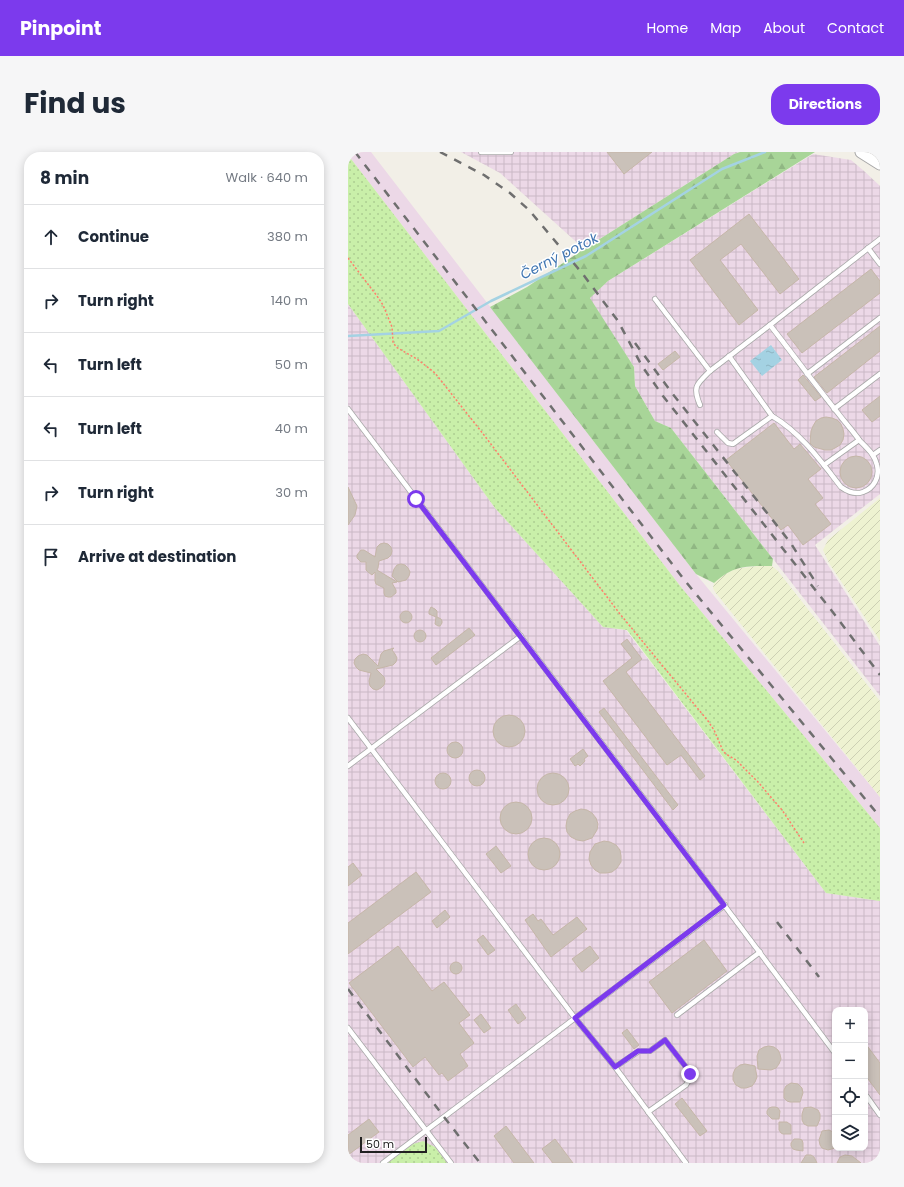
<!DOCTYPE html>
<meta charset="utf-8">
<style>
body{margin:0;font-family:Poppins,sans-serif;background:#f6f6f7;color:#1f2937}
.controls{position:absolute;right:12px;bottom:12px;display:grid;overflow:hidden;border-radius:8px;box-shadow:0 2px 10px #0003}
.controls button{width:36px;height:36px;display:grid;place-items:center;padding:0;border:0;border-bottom:1px solid #e0e1e3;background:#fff;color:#1f2937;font:20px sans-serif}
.scale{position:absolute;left:12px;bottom:10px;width:67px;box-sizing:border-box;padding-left:4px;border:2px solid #212121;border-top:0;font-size:11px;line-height:14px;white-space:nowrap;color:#212121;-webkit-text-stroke:3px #fff;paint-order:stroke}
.stop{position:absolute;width:12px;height:12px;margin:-9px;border:3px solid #7c3aed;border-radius:50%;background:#fff}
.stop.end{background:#7c3aed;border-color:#fff;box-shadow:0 1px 4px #0008}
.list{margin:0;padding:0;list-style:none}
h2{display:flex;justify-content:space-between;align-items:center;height:52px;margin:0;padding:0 16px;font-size:17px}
h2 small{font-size:13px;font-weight:400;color:#747a83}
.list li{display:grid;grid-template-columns:26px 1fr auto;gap:12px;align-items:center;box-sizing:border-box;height:64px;padding:0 16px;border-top:1px solid #e0e1e3}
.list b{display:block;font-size:15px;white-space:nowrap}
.list em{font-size:13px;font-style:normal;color:#747a83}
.icon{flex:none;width:22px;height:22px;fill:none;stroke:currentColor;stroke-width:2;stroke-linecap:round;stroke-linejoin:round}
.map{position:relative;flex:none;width:532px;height:1011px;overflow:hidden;border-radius:16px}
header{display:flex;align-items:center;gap:24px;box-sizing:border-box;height:56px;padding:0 20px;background:#7c3aed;color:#fff}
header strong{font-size:19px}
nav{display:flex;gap:22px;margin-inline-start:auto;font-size:14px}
.intro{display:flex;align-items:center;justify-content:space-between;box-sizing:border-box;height:96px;padding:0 24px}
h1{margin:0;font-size:28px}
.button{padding:10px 18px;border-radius:16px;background:#7c3aed;color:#fff;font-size:14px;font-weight:700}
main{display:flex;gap:24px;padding:0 24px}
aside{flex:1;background:#fff;border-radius:16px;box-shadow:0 2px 10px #0003}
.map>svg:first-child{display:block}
.industrial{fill:url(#industrial-grid);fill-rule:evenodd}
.railway{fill:#ecd8e7}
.farmland{fill:url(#farmland-furrows)}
.grass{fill:url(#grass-dots)}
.forest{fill:url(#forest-firs)}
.water{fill:url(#water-ripples)}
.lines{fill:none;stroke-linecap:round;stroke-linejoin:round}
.stream{stroke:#a4d2e3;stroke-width:2.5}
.building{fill:#cac1b9;stroke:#c5b6a8}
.service-casing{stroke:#a8a8a8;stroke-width:6}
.tertiary-casing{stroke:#a8a8a8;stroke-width:13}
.path{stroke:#ff7f6b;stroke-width:1.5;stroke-dasharray:2 2;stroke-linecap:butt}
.service{stroke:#fff;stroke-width:4.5}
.tertiary{stroke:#fff;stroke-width:11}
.rail{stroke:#6f6f6f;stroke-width:2.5;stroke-dasharray:8 8;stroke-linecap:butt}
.route{stroke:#7c3aed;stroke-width:5}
.labels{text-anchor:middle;stroke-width:3;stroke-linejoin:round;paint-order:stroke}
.water-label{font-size:14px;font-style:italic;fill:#4176b2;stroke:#fff}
</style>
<header>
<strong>Pinpoint</strong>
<nav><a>Home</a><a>Map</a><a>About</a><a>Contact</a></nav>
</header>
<div class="intro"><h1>Find us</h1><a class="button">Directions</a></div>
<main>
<aside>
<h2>8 min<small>Walk · 640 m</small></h2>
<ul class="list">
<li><svg class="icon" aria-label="ahead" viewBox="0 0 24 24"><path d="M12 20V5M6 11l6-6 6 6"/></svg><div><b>Continue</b></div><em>380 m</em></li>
<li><svg class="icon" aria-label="right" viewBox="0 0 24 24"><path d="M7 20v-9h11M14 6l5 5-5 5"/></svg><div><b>Turn right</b></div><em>140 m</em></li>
<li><svg class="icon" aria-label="left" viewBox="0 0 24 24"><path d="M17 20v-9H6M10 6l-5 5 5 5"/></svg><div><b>Turn left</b></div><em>50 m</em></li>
<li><svg class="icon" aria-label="left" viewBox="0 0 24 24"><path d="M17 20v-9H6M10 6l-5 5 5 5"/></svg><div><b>Turn left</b></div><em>40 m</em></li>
<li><svg class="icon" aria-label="right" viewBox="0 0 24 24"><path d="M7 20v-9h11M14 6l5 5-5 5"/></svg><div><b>Turn right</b></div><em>30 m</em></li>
<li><svg class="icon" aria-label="arrive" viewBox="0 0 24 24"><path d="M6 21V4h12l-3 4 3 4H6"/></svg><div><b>Arrive at destination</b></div></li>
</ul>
</aside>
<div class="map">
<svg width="532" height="1011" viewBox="0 0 532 1011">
<defs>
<pattern id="industrial-grid" width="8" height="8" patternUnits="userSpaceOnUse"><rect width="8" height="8" fill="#ecd8e7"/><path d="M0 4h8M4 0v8" fill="none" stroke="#cab9c6"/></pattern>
<pattern id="farmland-furrows" width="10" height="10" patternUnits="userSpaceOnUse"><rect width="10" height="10" fill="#eef2d1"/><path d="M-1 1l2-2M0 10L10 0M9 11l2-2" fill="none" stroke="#cccfb3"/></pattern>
<pattern id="grass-dots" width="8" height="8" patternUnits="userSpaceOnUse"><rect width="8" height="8" fill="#c9efa9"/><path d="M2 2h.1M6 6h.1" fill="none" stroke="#accd91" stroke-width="1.8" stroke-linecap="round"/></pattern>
<pattern id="forest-firs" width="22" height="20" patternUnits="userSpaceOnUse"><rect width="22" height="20" fill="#a8d598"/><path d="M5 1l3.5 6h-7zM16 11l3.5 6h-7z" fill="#90b783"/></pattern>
<pattern id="water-ripples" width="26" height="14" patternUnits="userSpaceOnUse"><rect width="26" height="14" fill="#a4d2e3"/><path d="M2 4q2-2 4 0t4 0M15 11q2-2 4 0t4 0" fill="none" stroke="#8db4c2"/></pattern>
</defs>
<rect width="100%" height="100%" fill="#f2efe7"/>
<g class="industrial">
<polygon points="113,0 392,0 386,2 236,97 152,21"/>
<polygon points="465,2 503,8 516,19 532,34 532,342 467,393 532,494 532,544 323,276 307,269 287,234 286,215 241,146 260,129"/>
<path d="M0,152l147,204 108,119 23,3 200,263 54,8v262h-532zM487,858h30v138h-30z"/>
</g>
<polygon class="railway" points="0,0 23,0 348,422 532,645 532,676 333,435 0,3"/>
<g class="farmland">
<polygon points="532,346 532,489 481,411 475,398 480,388"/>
<polygon points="410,414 424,414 430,419 532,549 532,645 367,440 365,436 366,431 374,424 387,417"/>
</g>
<g class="grass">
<polygon points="0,3 333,435 532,676 532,749 478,741 279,478 255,475 147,356 0,152"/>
<polygon points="75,989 87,995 99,1011 40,1011 65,992"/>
</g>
<path class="forest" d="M392,0h75l-207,129 -18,17 44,69 1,19 20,35 16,7 102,131 -1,7c-26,0 -38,-1 -58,17l-18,-9 -206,-267 37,-20 57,-38 150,-95z"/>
<polygon class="water" points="423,193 434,208 414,224 402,209"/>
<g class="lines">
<polyline class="stream" points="0,184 91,179 143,149 238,104 374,17 417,0"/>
</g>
<g class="building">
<polygon points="259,0 304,0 276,22"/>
<polygon points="401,62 451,127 432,142 393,92 372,108 410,158 391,173 342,108"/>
<polygon points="523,117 532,129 532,141 454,201 439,182"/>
<polygon points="532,174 532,199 479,241 466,225"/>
<polygon points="327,199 332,205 315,218 310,212"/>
<polygon points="455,223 473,245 467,249 450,228"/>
<polygon points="532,244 532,264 524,270 514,258"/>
<polygon points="478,265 484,266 489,268 493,272 495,277 496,282 495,288 492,293 487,296 483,298 477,298 466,295 462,291 463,279 465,274 468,269 473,266"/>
<polygon points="426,271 446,297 452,292 473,317 460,327 475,346 467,352 483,372 455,393 440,373 433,378 378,308"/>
<circle cx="508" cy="320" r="16"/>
<polygon points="0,335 9,354 7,363 0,373"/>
<polygon points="36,391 40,392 43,395 44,399 43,403 40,406 31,409 30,416 29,418 49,430 44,431 48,438 48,441 43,445 40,445 37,444 36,441 36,436 28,432 27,429 27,420 24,423 20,420 18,418 18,410 13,410 9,406 9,403 13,398 16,398 27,405 29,395 32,392"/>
<polygon points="53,412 57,413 60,416 62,420 61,424 58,428 50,430 44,424 46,417 49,413"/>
<polygon points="83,455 87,457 89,459 89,465 93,467 94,469 94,471 92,474 90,474 87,472 88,465 81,462 81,459"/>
<circle cx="58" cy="465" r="6"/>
<polygon points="121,476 127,483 88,513 83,506"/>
<circle cx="72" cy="484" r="6"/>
<polygon points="279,487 294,507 278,520 357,624 352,628 333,603 319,613 255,529 284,506 273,492"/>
<polygon points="46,496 44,498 47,502 49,506 48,510 45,513 28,517 36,525 37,529 36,533 33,536 29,538 25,537 22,534 21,529 23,521 11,518 8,515 6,511 7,507 10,504 15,502 19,503 30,514 33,502 36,499"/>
<polygon points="256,556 330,653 325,658 251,560"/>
<circle cx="161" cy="579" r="16"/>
<circle cx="107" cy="598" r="8"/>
<polygon points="235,597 240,604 236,607 237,609 232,614 230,612 227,614 222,607"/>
<circle cx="129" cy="626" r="8"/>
<circle cx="95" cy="629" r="8"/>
<circle cx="205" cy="637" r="16"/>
<circle cx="168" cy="666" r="16"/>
<polygon points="233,657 239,658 244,661 248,666 250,672 249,678 244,686 235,689 229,688 223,685 219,680 218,674 219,668 222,662 227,659"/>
<circle cx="196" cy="702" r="16"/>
<polygon points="256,689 262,690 268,693 272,698 273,704 273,710 269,716 264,720 258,721 252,721 247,718 243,713 241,707 242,700 247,692"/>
<polygon points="148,694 163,714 153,721 138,702"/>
<polygon points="5,711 14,723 0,734 0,715"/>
<polygon points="68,720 83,740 0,802 0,771"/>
<polygon points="97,758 102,765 89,776 84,769"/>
<polygon points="185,762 190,769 193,767 205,783 229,765 239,777 203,805 177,768"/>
<polygon points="135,783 147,798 140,803 129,788"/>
<polygon points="356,788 379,819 324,861 301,830"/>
<polygon points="50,794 84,839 96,830 122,863 111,871 126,891 112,902 120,914 100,929 94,921 91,923 77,905 65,915 1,831"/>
<polygon points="242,794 251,806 234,820 224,807"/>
<circle cx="108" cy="816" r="6"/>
<polygon points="168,852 178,866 170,872 160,858"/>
<polygon points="133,862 143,876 136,881 126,868"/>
<polygon points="279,877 291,893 286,897 274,881"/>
<polygon points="517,891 532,911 532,943 517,923"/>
<polygon points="421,894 426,895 430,898 432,902 433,907 431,912 428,916 423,918 410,917 409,904 411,898 416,895"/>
<polygon points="397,912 407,914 409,925 407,930 404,934 398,936 393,936 388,933 385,928 385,922 387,917 392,913"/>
<polygon points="443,931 450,932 454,936 455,941 452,950 442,950 439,949 436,946 436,938 438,934"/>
<polygon points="334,946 359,979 352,984 327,952"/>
<polygon points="424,955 427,955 430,956 432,959 431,967 424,967 419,962 419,959 421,956"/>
<polygon points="463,955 470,958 472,962 472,967 469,974 460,974 456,972 454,968 454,962 456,956"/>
<polygon points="21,967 31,980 0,1003 0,983"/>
<polygon points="431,970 439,970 443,973 443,982 435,982 433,981 431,978"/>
<polygon points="158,974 186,1011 166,1011 146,984"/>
<polygon points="481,978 487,981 487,996 480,998 474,996 472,993 471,988 474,979"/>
<polygon points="207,987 225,1011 205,1011 194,997"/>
<polygon points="446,987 451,987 454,988 455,991 455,999 448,998 445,997 443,994 443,991"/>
<polygon points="458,1003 463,1003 466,1005 469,1011 453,1011"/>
<polygon points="497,1003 504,1004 513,1011 489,1011 492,1005"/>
</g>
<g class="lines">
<defs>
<g id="service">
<polyline points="133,0 163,0"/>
<polyline points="520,96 532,112"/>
<polyline points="307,147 362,219 422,173 532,87"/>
<polyline points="381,204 424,264"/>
<polyline points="459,222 532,166"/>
<path d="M352,253c-8,-19 -3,-21 10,-34"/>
<polyline points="0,257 331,693 487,901"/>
<polyline points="486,257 532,222"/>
<path d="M369,280l11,11 5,1 39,-28c29,17 48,44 69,71 7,5 14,8 22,5 11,-4 17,-15 14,-27 -2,-10 -10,-17 -17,-24 -5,-7 -10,-13 -15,-19 -26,-32 -50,-65 -75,-97"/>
<polyline points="525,303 532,298"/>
<polyline points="476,313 511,288"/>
<polyline points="0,566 227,866 267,915 338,1011"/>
<polyline points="0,614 173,484"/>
<polyline points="329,863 412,800"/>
<polyline points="0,876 103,1011"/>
<polyline points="267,915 291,899 302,899 317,888 341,919 342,926 338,933 300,960"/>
<polyline points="517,942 532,963"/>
<polyline points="35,1011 377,753"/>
</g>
<polyline id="tertiary" points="513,0 532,12"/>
</defs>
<use href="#service" class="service-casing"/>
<use href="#tertiary" class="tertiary-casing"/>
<polyline class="path" points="0,106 29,144 35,153 44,175 45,190 48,195 69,207 87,221 136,283 272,462 360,569 366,578 375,599 378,602 388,608 410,630 434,658 456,691"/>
<use href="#service" class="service"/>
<use href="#tertiary" class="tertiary"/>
<g class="rail">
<polyline points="7,0 338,430 532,665"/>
<polyline points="92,0 136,23 162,41 181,58 234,121 270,169 294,214 315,244 487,463 532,523"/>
<polyline points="287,191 324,241 442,390 470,434"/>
<polyline points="429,770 471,825"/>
<polyline points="0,837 96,965 132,1011"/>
</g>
</g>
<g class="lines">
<polyline class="route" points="68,347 376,753 227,866 267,915 290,899 302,899 317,888 341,919 342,922"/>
</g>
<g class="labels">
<g class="water-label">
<text transform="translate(211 104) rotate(-27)" y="5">Černý potok</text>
</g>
</g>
</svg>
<div class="controls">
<button>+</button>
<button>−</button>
<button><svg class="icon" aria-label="locate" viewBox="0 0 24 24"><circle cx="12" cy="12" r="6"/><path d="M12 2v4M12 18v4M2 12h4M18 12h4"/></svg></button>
<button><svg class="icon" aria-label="layers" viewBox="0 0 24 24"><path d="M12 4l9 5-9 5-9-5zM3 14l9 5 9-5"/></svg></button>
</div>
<div class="scale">50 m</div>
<div class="stop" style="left:68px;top:347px"></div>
<div class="stop end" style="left:342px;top:922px"></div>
</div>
</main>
